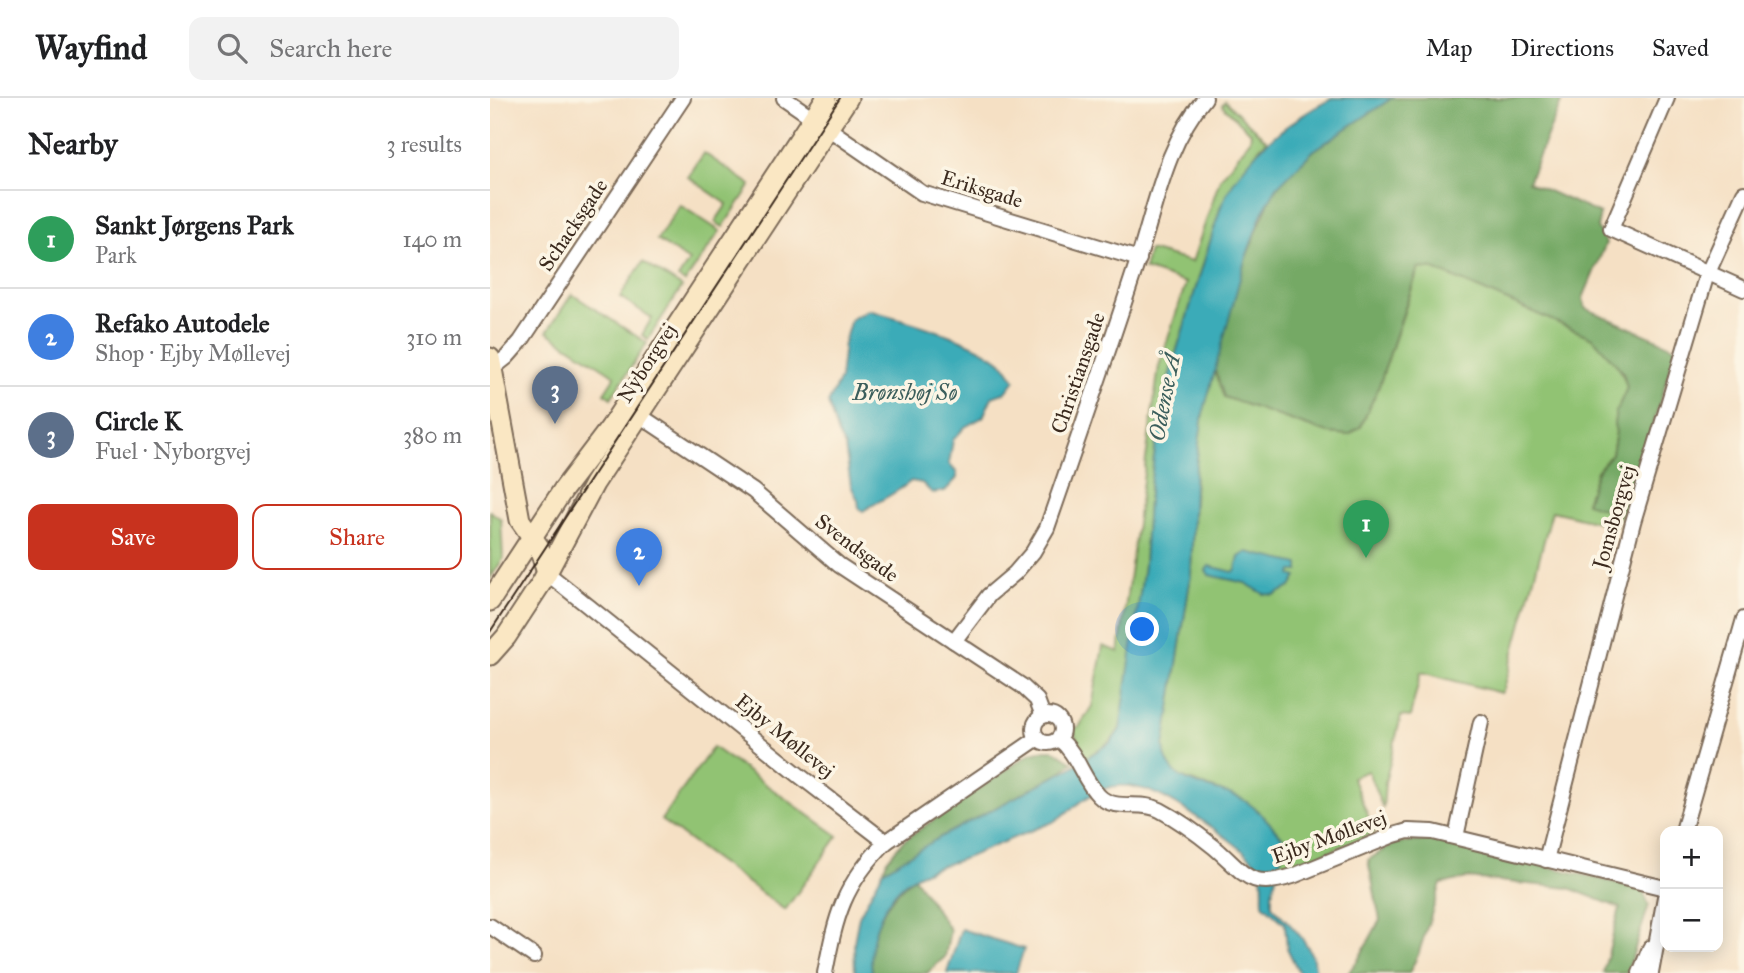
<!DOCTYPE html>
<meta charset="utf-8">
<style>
body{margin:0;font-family:"IM FELL Great Primer",serif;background:#f2f2f2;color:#202124}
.controls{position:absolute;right:21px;bottom:21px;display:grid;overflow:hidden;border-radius:14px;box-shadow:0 4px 18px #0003}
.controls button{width:63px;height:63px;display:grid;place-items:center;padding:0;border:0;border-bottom:2px solid #e0e0e0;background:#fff;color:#202124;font:35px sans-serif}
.you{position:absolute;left:653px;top:532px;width:24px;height:24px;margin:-18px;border:5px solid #fff;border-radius:50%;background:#1a73e8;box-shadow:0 0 0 10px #1a73e833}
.badge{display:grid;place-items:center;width:46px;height:46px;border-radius:50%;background:#c8321e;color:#fff;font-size:23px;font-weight:700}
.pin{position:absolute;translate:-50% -58px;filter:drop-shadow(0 2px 4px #0008)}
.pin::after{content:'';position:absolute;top:37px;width:24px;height:21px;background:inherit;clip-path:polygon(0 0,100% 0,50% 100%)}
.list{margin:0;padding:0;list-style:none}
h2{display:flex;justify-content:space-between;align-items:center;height:91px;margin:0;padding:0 28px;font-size:30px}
h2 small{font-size:23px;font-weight:400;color:#757577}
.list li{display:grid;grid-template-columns:46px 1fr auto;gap:21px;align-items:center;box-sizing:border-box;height:98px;padding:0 28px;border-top:2px solid #e0e0e0}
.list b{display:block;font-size:26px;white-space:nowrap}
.list p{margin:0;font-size:23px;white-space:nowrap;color:#757577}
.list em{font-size:23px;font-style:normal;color:#757577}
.actions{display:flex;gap:14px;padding:21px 28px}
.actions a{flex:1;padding:16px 0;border:2px solid #c8321e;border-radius:14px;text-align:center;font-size:24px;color:#c8321e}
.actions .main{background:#c8321e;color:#fff}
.icon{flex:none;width:38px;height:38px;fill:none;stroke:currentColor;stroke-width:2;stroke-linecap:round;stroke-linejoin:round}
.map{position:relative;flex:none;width:1254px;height:875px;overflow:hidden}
header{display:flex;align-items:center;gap:42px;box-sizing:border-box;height:98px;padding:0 35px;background:#fff;border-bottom:2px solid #e0e0e0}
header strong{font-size:33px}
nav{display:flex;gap:38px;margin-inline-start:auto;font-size:24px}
.search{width:490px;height:63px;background:#f2f2f2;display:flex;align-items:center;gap:18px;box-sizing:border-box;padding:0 24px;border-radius:14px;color:#757577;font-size:26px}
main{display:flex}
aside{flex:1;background:#fff}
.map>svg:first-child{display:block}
.green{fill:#91c373;stroke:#667648;stroke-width:2}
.forest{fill:#74a965;stroke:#586a42;stroke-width:2}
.water{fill:#3babb8;stroke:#3b6a6b;stroke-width:2}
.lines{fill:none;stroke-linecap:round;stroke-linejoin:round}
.street-casing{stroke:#7c6a58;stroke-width:18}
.secondary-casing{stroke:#7c6a58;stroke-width:23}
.street{stroke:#fff;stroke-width:14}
.secondary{stroke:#fae7c3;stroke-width:19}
.tram{stroke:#3b2a1e;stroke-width:2}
.labels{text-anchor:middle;stroke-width:7;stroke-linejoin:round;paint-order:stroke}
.street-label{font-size:21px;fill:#3b2a1e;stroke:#fcf5e5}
.water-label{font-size:23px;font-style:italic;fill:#3b5e5c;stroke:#fcf5e5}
</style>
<header>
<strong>Wayfind</strong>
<div class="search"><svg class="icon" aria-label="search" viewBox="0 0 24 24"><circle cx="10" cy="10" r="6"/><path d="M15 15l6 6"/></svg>Search here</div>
<nav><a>Map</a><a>Directions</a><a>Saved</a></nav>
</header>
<main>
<aside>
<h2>Nearby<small>3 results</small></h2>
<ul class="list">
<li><span class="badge" style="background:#2e9e5b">1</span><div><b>Sankt Jørgens Park</b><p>Park</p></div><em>140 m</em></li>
<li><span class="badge" style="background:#3f7fe0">2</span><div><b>Refako Autodele</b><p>Shop · Ejby Møllevej</p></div><em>310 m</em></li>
<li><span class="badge" style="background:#5c6f8a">3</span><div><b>Circle K</b><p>Fuel · Nyborgvej</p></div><em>380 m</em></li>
</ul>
<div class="actions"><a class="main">Save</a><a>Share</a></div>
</aside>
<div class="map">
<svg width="1254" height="875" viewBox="0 0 1254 875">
<rect width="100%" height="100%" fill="#fcf5e5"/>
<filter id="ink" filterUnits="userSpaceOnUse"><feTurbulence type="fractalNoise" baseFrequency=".0143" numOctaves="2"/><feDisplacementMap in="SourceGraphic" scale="14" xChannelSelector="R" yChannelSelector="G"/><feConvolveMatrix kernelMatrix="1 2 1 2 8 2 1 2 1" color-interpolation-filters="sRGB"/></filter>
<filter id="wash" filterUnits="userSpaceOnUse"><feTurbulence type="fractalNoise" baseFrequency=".00686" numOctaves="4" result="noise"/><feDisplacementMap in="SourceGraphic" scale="28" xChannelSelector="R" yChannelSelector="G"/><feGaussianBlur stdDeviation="1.57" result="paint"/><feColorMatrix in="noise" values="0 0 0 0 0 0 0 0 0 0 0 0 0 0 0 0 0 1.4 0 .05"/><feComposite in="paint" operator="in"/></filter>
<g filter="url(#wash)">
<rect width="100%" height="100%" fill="#f5e0c4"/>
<g class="green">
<path d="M735,3l42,40 -7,6 -39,59 -49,160 -13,54 -11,81 -4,65 -21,153c-5,22 -21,27 -37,39l-14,-30 7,-1 13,-21 11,-60 16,6 40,-286 27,-83 -42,-14 5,-19 43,12 28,-83 30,-39 1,-7 -29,-28z"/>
<polygon points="214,55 261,87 233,129 225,124 237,106 198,79"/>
<polygon points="190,107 230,133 195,184 188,180 199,163 167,142"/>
<polygon points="153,164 192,189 158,241 152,237 162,220 130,199"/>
<path d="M929,170l15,1 159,69c16,14 29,30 34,50l-11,24 -2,12 2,8 -4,22 -14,16 -12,32 35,13 -6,11 -63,-15 -48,178 -3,4 -80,-21 -11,45 -9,-1 -16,67 -2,26 -15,-38 -16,6 23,56 -72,29 -11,6 -14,4 7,-30 -62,-50 -43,-15 -10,-7 -5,-10 -1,-14 27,-171 5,-120 7,-41 11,-47 10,30 104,36 21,2 12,-9 18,-40z"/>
<polygon points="82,196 157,245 121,300 114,295 125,278 57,234"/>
<polygon points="0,413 11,421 13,461 0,481"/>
<polygon points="223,649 348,738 295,812 171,722"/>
</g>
<g class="forest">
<polygon points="902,0 1068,0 1072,2 1038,84 1110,116 1107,130 1116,145 1093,200 1095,210 1186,250 1140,405 1135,405 1131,417 1096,405 1107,373 1122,356 1126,334 1124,326 1126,314 1137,290 1133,274 1103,240 944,171 928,170 889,288 871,328 859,337 838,335 734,299 724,269 755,162 780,101 787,89 823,53"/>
<polygon points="555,652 564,652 583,664 567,677 452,738 393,773 397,762 413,743 541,655"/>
<polygon points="947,742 1152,791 1159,807 1137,875 1113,875 1130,810 1079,790 978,780 951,786 928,857 919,875 858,875 868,862 890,822 878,762 905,745"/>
<path d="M424,779l36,53 -5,27 -18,16h-55c-6,-38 12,-73 42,-96z"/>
</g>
<g class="water">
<path d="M843,0h59l-79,53 -36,36 -15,26 -17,47 -42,154 -9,67 -3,94 -27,171c3,43 47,37 78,53 17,10 30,27 43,41l-13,53v13c20,21 41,37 44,67h-17l-12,-25 -2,-24 -22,-20c-1,-10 2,-28 -4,-37 -13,-19 -82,-65 -105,-74 -10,-5 -25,-8 -36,-7 -26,2 -44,23 -65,36 -28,11 -57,23 -85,35 -15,6 -32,9 -46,16 -37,16 -55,63 -50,100h-17l-1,-31 5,-26 24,-45 59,-35 127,-67 42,-27 9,-13 24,-163 4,-65 11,-81 13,-54 49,-160c22,-50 63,-83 112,-108z"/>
<path d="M378,212c34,9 114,31 137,56 4,4 7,10 10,14l-9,12 -14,5 -9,20 -18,10 -12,13 -4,24 8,9v5l-12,13 -13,2 -10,-10 -11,-2c-15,13 -32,19 -48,30l-4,-3 -1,-8 -7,-14 -6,-39 -7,-12 -10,-32 12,-24 4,-36 7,-24z"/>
<polygon points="757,454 809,466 809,473 802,473 801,477 807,479 801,489 784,497 774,496 755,485 719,477 716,472 719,468 743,474 746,472 749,459"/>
<polygon points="471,831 534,851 526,875 457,875"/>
</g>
</g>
<g filter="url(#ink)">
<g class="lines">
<defs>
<g id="street">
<polyline points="294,0 432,95 649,161"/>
<polyline points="1177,0 1121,131 1254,191"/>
<polyline points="2,271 17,259 31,243 193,0"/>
<polyline points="149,317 263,393 349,467 532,588 547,602 553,618"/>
<polyline points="57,475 310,678 396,744"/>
<path d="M464,543l35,-46 26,-22 18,-21 14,-24c31,-89 62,-179 91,-268 18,-56 28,-116 67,-162"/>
<circle cx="558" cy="631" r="14"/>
<path d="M569,641c19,15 23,40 40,57 16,16 42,4 61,14 19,10 38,24 54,37 31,26 34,43 79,29l101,-41 14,-4 25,1 232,56"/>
<polyline points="1193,733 1254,521"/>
<polyline points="966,739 991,624"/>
<polyline points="1056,762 1143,424 1216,179 1254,95"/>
<polyline points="0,828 44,858"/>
<path d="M335,875c11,-58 18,-88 61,-131l152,-104"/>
<polyline points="1150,875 1160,850"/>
<polyline points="1161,875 1175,799"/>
</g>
<g id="secondary">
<polyline points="0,260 30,422 49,449 57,475"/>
<polyline points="0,503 73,392 120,330 336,0"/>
<polyline points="0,557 16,539 52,484 104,386 358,0"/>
</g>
</defs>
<use href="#street" class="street-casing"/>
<use href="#secondary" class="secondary-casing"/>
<use href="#street" class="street"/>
<use href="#secondary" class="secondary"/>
<polyline class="tram" points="0,534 350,0"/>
</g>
</g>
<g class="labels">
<g class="street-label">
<text transform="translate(492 91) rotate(17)" y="7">Eriksgade</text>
<text transform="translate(83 127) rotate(-56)" y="7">Schacksgade</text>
<text transform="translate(157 265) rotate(-57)" y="7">Nyborgvej</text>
<text transform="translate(588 275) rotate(-71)" y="7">Christiansgade</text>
<text transform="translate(1124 419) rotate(-74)" y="7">Jomsborgvej</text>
<text transform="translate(367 450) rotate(37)" y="7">Svendsgade</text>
<text transform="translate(295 638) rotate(39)" y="7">Ejby Møllevej</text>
<text transform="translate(839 739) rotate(-20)" y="7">Ejby Møllevej</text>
</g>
<g class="water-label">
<text x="415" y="302">Brønshøj Sø</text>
<text transform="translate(674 299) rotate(-79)" y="8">Odense Å</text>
</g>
</g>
</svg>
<div class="controls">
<button>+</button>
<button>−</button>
</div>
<div class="you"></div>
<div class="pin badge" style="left:876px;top:460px;background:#2e9e5b">1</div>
<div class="pin badge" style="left:149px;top:488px;background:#3f7fe0">2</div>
<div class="pin badge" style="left:65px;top:326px;background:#5c6f8a">3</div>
</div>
</main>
